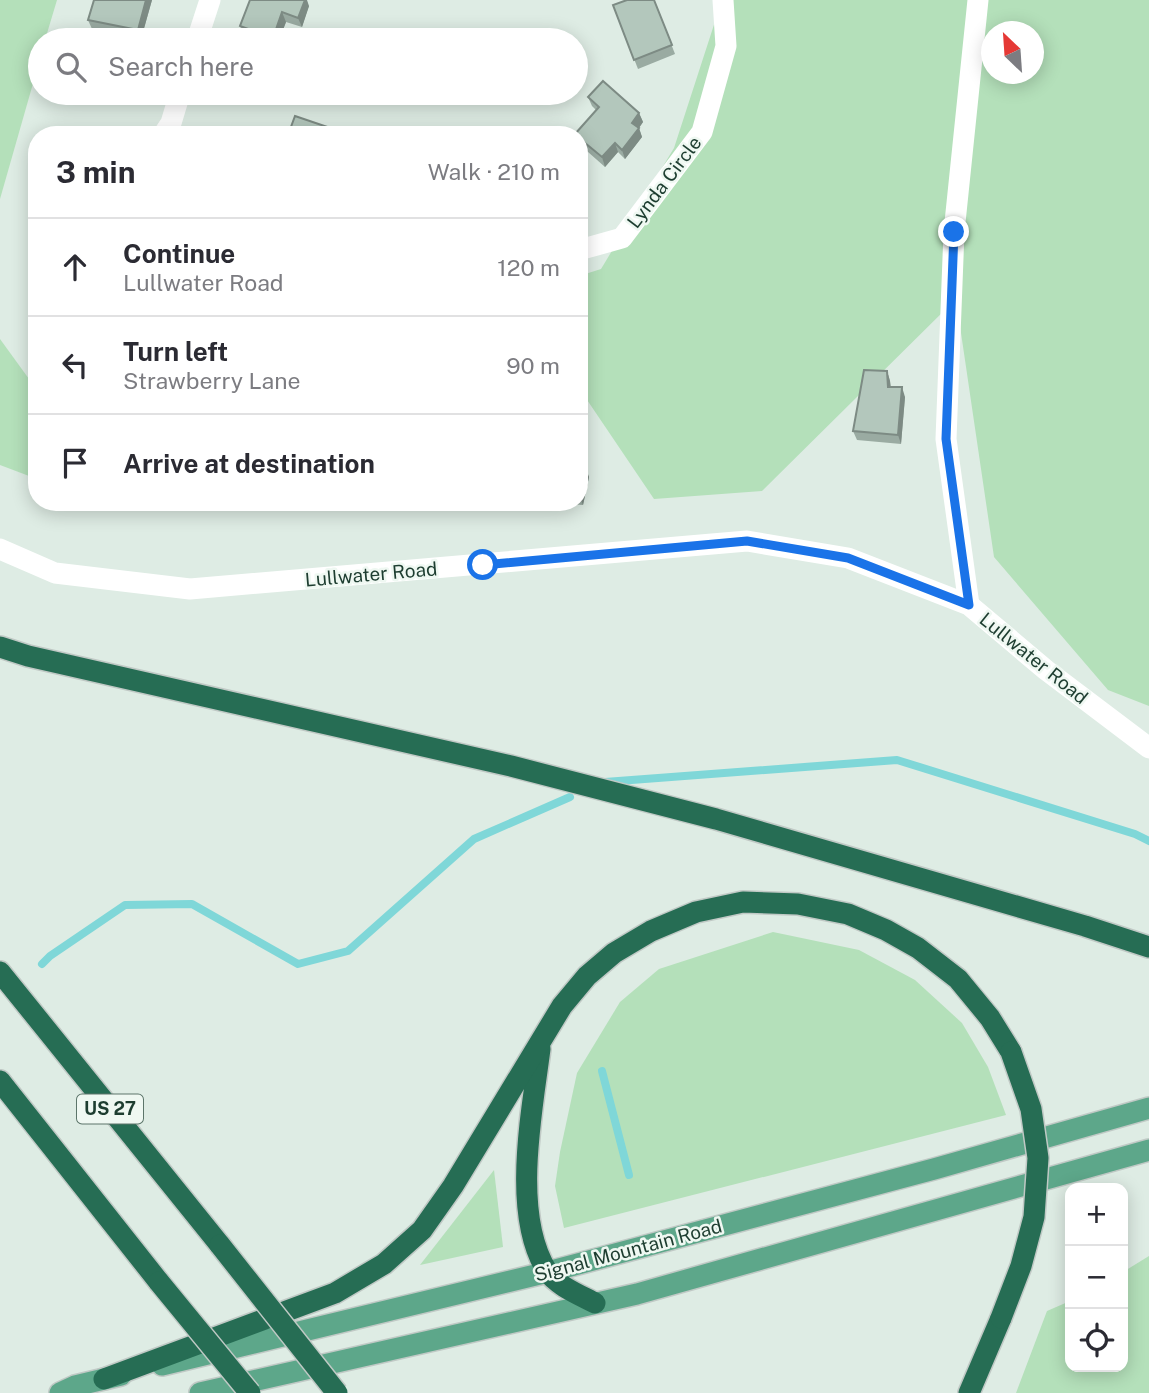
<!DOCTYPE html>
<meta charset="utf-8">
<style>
body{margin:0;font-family:"Public Sans",sans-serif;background:#f7f7f7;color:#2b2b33}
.controls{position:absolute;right:21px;bottom:21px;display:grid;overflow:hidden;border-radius:14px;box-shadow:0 4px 18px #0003}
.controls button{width:63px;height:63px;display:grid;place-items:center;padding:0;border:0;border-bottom:2px solid #e1e1e2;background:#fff;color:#2b2b33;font:35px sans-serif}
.compass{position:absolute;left:981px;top:21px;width:63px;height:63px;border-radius:50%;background:#fff;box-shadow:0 4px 18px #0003;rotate:335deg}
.stop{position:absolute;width:21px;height:21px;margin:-16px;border:5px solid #1a73e8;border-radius:50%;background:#fff}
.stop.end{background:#1a73e8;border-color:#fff;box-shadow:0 2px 7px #0008}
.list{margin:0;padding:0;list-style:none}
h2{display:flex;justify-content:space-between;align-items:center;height:91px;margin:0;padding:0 28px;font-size:30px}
h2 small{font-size:23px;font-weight:400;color:#7c7c81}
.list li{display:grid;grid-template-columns:46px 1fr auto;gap:21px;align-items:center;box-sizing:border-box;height:98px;padding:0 28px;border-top:2px solid #e1e1e2}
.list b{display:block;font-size:26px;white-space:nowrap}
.list p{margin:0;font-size:23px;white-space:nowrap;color:#7c7c81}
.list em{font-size:23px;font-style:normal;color:#7c7c81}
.icon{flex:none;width:38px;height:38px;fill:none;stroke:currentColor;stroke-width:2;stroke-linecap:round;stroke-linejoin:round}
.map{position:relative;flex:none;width:1149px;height:1393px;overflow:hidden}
.search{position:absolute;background:#fff;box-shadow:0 4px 18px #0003;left:28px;top:28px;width:560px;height:77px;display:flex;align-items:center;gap:18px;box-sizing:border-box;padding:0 24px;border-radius:38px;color:#7c7c81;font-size:26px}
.panel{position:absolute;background:#fff;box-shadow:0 4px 18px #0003;left:28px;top:126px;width:560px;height:385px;border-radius:28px}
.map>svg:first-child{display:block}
.green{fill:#b4e0ba;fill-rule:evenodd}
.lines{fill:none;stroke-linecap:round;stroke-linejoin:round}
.stream{stroke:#7fd7d8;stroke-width:8}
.major-casing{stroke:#c0c9c5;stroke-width:24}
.highway-casing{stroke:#c0c9c5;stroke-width:24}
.minor{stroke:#fff;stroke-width:21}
.major{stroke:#5da78a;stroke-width:21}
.highway{stroke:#266d54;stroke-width:21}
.highway-bridge-casing{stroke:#c0c9c5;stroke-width:24;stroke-linecap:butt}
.highway-bridge{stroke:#266d54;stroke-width:21}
.wall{fill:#9aaba2}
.shaded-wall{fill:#7d8b84}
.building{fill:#b3c7bc;stroke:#7d8b84;stroke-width:2}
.route{stroke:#1a73e8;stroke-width:9}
.labels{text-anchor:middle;stroke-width:5;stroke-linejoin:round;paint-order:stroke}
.shield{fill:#eff8f2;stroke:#5c756a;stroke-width:2}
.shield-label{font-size:18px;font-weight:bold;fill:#1d3d30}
.street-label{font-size:19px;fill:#1d3d30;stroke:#eff8f2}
</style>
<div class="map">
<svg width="1149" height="1393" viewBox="0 0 1149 1393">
<rect width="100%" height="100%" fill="#deece4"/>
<g class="green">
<polygon points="0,0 57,0 45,40 40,40 40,59 0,199"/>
<path d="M722,0h427v706l-41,-16 -114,-133 -38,-258 -194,192 -108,8 -75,-111v-112l22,-7 73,-121zM992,32h42v42h-42z"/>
<polygon points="0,339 37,390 37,479 0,465"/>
<polygon points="773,932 859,950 915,980 962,1023 988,1067 1006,1115 564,1228 555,1186 560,1152 577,1073 620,1002 659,969"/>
<polygon points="494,1170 503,1247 420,1265"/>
<polygon points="1149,1256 1149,1393 1016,1393 1047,1311 1070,1301 1070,1367 1123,1367 1123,1272"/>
</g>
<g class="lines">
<g class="stream">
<polyline points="605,782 897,760 1135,834 1149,841"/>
<polyline points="42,964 50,956 125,905 192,904 298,964 348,951 474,839 570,797"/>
<polyline points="602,1071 629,1175"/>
</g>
<defs>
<g id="major">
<polyline points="162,1365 548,1272 934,1169 1149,1108"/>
<polyline points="60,1393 75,1386 121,1375"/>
<polyline points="200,1393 637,1294 1149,1150"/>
</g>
<g id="highway">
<polyline points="0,647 28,656 511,766 716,819 1085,926 1149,947"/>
<polyline points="0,972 220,1245"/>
<path d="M540,1049c-8,63 -29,165 7,222 10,15 33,24 48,32"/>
<polyline points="0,1081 159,1282"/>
<polyline points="104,1379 335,1293 384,1264 422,1230 453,1186 562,1006 587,976 614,953 651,931 696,912 743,902 798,904 848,914 886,930 918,948 958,979 990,1018 1011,1052"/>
<polyline points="969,1393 1001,1318"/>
</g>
</defs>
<use href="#major" class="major-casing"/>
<use href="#highway" class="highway-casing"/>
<g class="minor">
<polyline points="197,40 210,0"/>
<polyline points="163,135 171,123 180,93"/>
<polyline points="579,250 622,238 702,132 726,46 723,0"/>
<polyline points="0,549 55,573 190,589 747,541 848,558 969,605 1046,670 1149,748"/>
<polyline points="969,605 946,439 954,232 978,0"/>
</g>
<use href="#major" class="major"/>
<use href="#highway" class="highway"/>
<defs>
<g id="highway-bridge">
<polyline points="220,1245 337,1393"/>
<polyline points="159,1282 250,1393"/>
<polyline points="1001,1318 1021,1266 1034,1217 1038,1158 1031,1109 1011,1052"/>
</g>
</defs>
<use href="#highway-bridge" class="highway-bridge-casing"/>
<use href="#highway-bridge" class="highway-bridge"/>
</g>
<g class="wall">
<polygon points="94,0 152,0 141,39 92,29 88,20"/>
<polygon points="250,0 309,6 302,27 286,22 279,40 258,40 244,35 240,26"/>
<polygon points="654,0 675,54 638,69 613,5"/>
<polygon points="93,93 132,93 132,96 95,97"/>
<polygon points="588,97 639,113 643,122 639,128 642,137 625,159 618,152 605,167 579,144 579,135 596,110 592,106"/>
<polygon points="887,371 890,381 891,387 905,397 901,444 857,440 853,431"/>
<polygon points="579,462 589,477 583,505 541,502 579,502"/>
</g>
<g class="shaded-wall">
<polygon points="146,0 152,0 141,39 138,30"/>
<polygon points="305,0 307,0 309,6 302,27 298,18"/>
<polygon points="282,12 286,22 279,40 274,40 273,38"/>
<polygon points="639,113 643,122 636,132 639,128 642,137 625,159 622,150 632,123"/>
<polygon points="615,143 618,152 605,167 602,157"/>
<polygon points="887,371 890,381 891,396 888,387"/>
<polygon points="902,387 905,397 901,444 898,435"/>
<polygon points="584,463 589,477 583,505 579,495 579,487"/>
</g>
<g class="building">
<polygon points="94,0 146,0 138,30 88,20"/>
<polygon points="250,0 305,0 298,18 282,12 273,38 240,26"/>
<polygon points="627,0 654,0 672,45 634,60 613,5"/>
<polygon points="603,81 639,113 632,123 639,128 622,150 615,143 602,157 579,138 579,135 575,134 599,107 588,97"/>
<polygon points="295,116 348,134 348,135 288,135"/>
<polygon points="526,131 526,135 505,135 505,134"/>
<polygon points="864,370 887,371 888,387 902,387 898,435 853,431"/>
<polygon points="579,462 584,463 579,487"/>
</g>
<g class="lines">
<polyline class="route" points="483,565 747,541 848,558 969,605 946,439 954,232"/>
</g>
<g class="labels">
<rect class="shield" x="77" y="1094.5" width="66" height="29" rx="5"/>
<g class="shield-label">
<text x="110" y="1115">US 27</text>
</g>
<g class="street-label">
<text transform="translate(664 182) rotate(-53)" y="7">Lynda Circle</text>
<text transform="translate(371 574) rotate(-5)" y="7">Lullwater Road</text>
<text transform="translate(1034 658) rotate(39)" y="7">Lullwater Road</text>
<text transform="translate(628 1250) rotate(-15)" y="7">Signal Mountain Road</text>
</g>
</g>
</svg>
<div class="controls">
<button>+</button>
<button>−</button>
<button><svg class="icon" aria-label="locate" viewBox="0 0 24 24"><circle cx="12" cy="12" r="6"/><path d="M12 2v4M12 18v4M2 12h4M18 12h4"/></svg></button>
</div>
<svg class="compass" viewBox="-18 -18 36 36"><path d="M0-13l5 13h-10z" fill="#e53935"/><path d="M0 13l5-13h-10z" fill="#7c7c81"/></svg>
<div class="stop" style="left:483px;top:565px"></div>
<div class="stop end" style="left:954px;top:232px"></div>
<div class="search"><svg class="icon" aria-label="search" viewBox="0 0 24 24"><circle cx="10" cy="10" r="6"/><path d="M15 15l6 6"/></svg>Search here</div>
<section class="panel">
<h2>3 min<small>Walk · 210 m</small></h2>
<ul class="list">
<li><svg class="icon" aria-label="ahead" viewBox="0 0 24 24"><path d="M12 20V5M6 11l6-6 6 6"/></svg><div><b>Continue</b><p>Lullwater Road</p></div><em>120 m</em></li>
<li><svg class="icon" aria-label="left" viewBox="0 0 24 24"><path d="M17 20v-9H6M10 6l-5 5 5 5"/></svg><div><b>Turn left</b><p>Strawberry Lane</p></div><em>90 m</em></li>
<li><svg class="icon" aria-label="arrive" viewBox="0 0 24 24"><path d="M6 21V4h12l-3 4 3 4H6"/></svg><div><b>Arrive at destination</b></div></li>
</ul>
</section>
</div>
